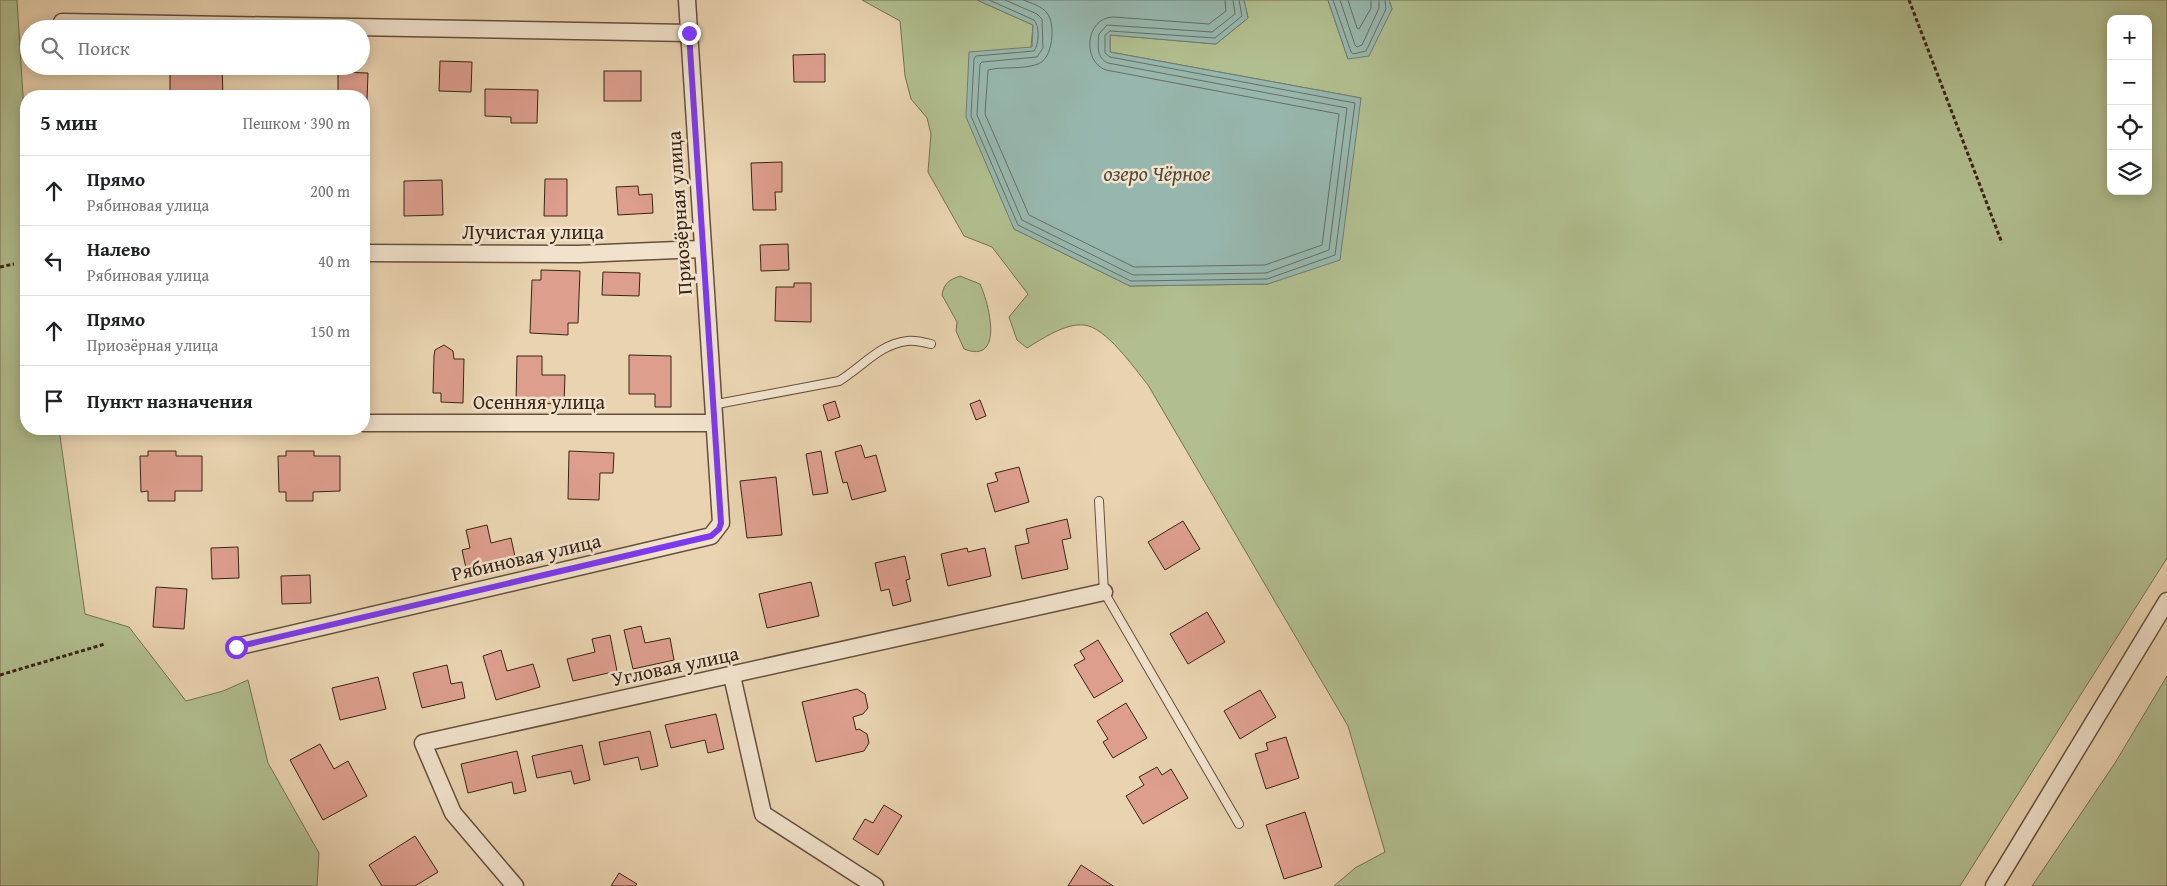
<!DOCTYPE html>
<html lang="ru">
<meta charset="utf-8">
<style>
body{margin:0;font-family:"Gentium Book Plus",serif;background:#f2f2f2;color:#202124}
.controls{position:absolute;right:15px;top:15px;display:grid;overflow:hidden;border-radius:10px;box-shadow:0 2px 12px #0003}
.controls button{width:45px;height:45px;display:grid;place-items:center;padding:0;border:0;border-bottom:1px solid #e0e0e0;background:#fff;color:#202124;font:25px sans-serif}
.stop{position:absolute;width:15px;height:15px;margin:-11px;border:4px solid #7c3aed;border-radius:50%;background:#fff}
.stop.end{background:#7c3aed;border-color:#fff;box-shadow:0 1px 5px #0008}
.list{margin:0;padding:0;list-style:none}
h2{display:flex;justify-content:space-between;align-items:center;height:65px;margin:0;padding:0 20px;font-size:21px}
h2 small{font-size:16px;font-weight:400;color:#757577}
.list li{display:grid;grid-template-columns:32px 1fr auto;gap:15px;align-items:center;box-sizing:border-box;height:70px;padding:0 20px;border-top:1px solid #e0e0e0}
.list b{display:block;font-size:19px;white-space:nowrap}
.list p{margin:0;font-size:16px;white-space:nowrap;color:#757577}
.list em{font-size:16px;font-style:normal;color:#757577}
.icon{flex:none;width:28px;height:28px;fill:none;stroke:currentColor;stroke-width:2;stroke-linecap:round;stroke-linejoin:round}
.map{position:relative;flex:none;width:2167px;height:886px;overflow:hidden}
.search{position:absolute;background:#fff;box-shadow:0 2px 12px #0003;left:20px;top:20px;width:350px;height:55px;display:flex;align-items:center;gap:12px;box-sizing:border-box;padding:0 18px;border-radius:28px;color:#757577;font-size:19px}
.panel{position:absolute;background:#fff;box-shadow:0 2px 12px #0003;left:20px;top:90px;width:350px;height:345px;border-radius:20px}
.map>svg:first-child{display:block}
.green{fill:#b1be8f;stroke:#767152;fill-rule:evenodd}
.water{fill:#97b7ae;stroke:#727c70}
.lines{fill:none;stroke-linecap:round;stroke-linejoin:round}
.shore{stroke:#686e61;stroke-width:1}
.building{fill:#dd9e8e;stroke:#3a2414}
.service-casing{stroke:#66503b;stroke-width:10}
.minor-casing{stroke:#66503b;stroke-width:19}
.path{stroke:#3a2414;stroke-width:3;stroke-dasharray:4 2.5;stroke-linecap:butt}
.service{stroke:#f1e2cc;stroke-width:8}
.minor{stroke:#f1e2cc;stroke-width:16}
.route{stroke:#7c3aed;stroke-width:6}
.labels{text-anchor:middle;stroke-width:5;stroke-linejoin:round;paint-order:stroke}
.street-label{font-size:20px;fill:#3a2414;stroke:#f1e2cc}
.water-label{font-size:21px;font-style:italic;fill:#51493a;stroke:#f1e2cc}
</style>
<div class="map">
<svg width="2167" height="886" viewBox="0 0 2167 886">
<rect width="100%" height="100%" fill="#e9d3b0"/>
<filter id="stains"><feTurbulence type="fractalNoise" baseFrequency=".004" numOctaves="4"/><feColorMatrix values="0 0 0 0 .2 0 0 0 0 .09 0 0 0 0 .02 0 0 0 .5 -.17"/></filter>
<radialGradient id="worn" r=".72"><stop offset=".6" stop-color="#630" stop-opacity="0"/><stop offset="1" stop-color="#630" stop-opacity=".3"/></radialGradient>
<g class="green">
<polygon points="0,0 17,0 26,144 26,429 59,429 85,614 129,627 186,701 223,691 248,680 268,763 319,853 317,886 0,886"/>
<path d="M862,0h115l56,25 -19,204 116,57 138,-2 93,-186 -251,-46v-17l106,9 32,-26 -4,-18h84l20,59 44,-50 -3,-9h778v558l-207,328h-626l21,-18 30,-16 -37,-126 -200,-341c-14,-17 -42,-58 -64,-60 -19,-2 -42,14 -57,23l-10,-8 -8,-23 19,-23 -36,-47 -28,-11 -36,-64 3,-38 -4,-16 -16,-19 -6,-23 -5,-55zM2111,19h37v172h-37z"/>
<path d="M960,276l20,8c9,19 25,81 -16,65l-8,-18 1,-9 -15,-27c2,-12 7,-15 18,-19z"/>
<polygon points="2167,676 2167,886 2032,886 2115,763"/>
</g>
<g class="water">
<polygon points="977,0 1244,0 1248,18 1216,44 1110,35 1110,52 1361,98 1340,260 1268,284 1130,286 1014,229 966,117 969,52 1032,47 1033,25"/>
<polygon points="1328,0 1389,0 1392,9 1369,56 1348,59"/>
</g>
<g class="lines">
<g class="shore">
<path d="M989,0l45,20c6,6 5,25 0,31l-58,5 -2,3 -3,57 47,109 113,56 136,-2 68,-24 20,-152 -245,-46 -5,-4v-18l5,-4 105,7 27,-22 -3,-16"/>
<path d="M1005,0l32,14 5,5 1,29 -6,9 -55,5 -2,2 -3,51 45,105 111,55 133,-2 63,-23 18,-142 -239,-45c-12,-5 -10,-18 -9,-29l8,-9 105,7 23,-18 -2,-14"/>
<path d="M1023,0c8,3 19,6 24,13 9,11 6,46 -9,51 -16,6 -35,2 -50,6l-3,44 44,101 105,52 131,-2 57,-20 17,-131 -233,-44c-24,-8 -21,-52 7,-53l96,7 17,-13 -1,-11"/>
<polyline points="1333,0 1351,52 1353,54 1366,51 1386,9 1385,0"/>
<polyline points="1340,0 1355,45 1357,47 1362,45 1379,8 1379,0"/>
<polyline points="1348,0 1357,28 1359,29 1371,8 1371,0"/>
</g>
</g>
<g class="building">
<polygon points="825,54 825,82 794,82 793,55"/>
<polygon points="440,61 472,62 471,92 439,91"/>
<polygon points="170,66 222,66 223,96 170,96"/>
<rect x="604" y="71" width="37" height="30"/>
<polygon points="338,72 368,73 367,100 364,100 364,96 338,96"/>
<polygon points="485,89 538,90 537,123 511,123 511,117 485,116"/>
<polygon points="782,162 782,192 775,192 776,210 753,210 751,163"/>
<polygon points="545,179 567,179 567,216 544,216"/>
<polygon points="442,180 443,215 404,216 404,181"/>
<polygon points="638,186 639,195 652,194 653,213 618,215 616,187"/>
<polygon points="788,244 789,270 761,271 760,245"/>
<polygon points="541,270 580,271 578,323 568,323 568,335 530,333 532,280 541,280"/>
<polygon points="603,272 640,273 639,296 602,295"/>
<polygon points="794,283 811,283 811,322 775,321 776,287 794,287"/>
<polygon points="444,345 453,351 454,359 464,359 463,403 441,402 441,393 433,393 434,356 435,350"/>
<polygon points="629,355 671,356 671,407 655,407 655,394 629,394"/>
<polygon points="517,356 542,356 542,375 565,375 564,404 516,403"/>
<polygon points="980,400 986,416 976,420 970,404"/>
<polygon points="835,401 840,417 828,421 823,405"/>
<polygon points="861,445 865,458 876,455 886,491 852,500 847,482 843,483 835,452"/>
<polygon points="148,451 176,451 176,456 202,456 202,491 175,491 175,501 148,501 148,491 141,492 140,456 148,456"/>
<polygon points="286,451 314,451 314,456 340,456 340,491 313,492 313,501 286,501 286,492 279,492 278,456 286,456"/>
<polygon points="569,451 614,453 613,473 600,473 599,500 568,499"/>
<polygon points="821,451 828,493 813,495 806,454"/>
<polygon points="1019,467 1029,502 995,512 987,484 998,481 995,473"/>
<polygon points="776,477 782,535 747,538 740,481"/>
<polygon points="1067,519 1071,538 1062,540 1068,569 1022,579 1015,546 1029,543 1026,529"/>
<polygon points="1183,521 1200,549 1165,570 1148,542"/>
<polygon points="487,525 491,543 511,538 517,566 468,577 462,550 470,548 466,530"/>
<polygon points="238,547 239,578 212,579 211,548"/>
<polygon points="967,548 968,552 985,548 991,576 948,586 941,554"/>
<polygon points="905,556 910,579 906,580 911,601 893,606 889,589 881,591 875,563"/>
<polygon points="310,575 311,603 282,604 281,576"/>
<polygon points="811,582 819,616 767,628 759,594"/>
<polygon points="156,587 187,589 184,629 153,627"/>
<polygon points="1207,612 1225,642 1188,664 1170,634"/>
<polygon points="641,626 645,643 670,638 674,660 633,669 624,630"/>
<polygon points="610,635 617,671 573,681 567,659 595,652 592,639"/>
<polygon points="1098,640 1123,681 1094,698 1074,665 1085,659 1080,651"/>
<polygon points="501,650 507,671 533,664 540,687 496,700 483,656"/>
<polygon points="447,665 451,684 462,682 465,698 422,708 413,673"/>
<polygon points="378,677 386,709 340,720 332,688"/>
<polygon points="857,689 865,694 868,708 863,714 853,717 856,730 859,729 867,734 869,743 864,751 816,762 802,702"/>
<polygon points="1260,690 1276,717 1240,739 1224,711"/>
<polygon points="1126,703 1147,738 1113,758 1103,742 1108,739 1097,721"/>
<polygon points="716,714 724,749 708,753 705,740 671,748 665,725"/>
<polygon points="650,731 658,766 641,770 638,757 604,765 599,742"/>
<polygon points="1286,737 1299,778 1266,789 1255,754 1268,750 1266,743"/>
<polygon points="320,744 334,769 348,761 367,796 323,820 290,760"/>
<polygon points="582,745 590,780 574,784 571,771 537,778 532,756"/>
<polygon points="517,751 526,791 514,794 512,782 468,793 461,764"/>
<polygon points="1157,767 1162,775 1171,769 1188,798 1143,824 1126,796 1144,785 1139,777"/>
<polygon points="884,805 902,816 878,855 853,839 865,819 873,823"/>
<polygon points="1305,812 1322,867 1284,879 1266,825"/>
<polygon points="415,836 438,872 415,886 382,886 369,865"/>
<polygon points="1081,865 1113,886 1068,886"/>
<polygon points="619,873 637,884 635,886 611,886"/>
</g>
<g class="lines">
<defs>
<g id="service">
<path d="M712,405l127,-24c23,-14 41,-37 68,-40 7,-1 16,1 24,3"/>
<polyline points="1099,501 1104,592 1239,824"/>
</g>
<g id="minor">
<polyline points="62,22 689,33"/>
<polyline points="364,253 579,254 702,249"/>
<polyline points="364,423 714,423"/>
<polyline points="236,647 711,536 721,523 687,0"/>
<polyline points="732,676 763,814 875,886"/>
<polyline points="515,886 453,813 423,743 1104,592"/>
<polyline points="1994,886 2167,601"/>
</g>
</defs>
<use href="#service" class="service-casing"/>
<use href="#minor" class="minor-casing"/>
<g class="path">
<polyline points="1909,0 2002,243"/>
<polyline points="0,267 14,264"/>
<polyline points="0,675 105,644"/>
</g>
<use href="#service" class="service"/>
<use href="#minor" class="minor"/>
</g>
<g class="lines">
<polyline class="route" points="236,647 711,536 719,529 721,523 689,33"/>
</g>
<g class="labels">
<g class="street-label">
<text transform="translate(679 213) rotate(-94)" y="7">Приозёрная улица</text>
<text x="533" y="239">Лучистая улица</text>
<text x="539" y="409">Осенняя улица</text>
<text transform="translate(526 557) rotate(-13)" y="7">Рябиновая улица</text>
<text transform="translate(675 666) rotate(-12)" y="7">Угловая улица</text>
</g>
<g class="water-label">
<text x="1157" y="181">озеро Чёрное</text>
</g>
</g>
<rect width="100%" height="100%" filter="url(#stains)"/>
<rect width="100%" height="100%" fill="url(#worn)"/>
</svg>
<div class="controls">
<button>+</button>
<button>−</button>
<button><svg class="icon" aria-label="locate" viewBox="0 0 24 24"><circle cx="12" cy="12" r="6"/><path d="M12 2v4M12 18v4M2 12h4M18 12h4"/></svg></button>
<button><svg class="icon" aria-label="layers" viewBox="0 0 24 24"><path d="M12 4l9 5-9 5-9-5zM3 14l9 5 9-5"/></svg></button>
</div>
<div class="stop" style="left:236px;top:647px"></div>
<div class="stop end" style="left:689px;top:33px"></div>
<div class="search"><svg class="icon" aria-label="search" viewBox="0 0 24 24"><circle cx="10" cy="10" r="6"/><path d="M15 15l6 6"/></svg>Поиск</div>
<section class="panel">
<h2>5 мин<small>Пешком · 390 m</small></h2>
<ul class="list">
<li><svg class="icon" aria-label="ahead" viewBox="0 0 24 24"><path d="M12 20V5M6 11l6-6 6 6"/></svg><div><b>Прямо</b><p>Рябиновая улица</p></div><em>200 m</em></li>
<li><svg class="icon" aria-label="left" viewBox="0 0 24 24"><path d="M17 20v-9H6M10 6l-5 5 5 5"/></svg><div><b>Налево</b><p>Рябиновая улица</p></div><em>40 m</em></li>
<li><svg class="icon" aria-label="ahead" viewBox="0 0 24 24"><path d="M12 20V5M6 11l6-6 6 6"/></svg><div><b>Прямо</b><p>Приозёрная улица</p></div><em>150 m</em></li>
<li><svg class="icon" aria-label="arrive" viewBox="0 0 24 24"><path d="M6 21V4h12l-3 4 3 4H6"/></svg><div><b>Пункт назначения</b></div></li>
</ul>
</section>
</div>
